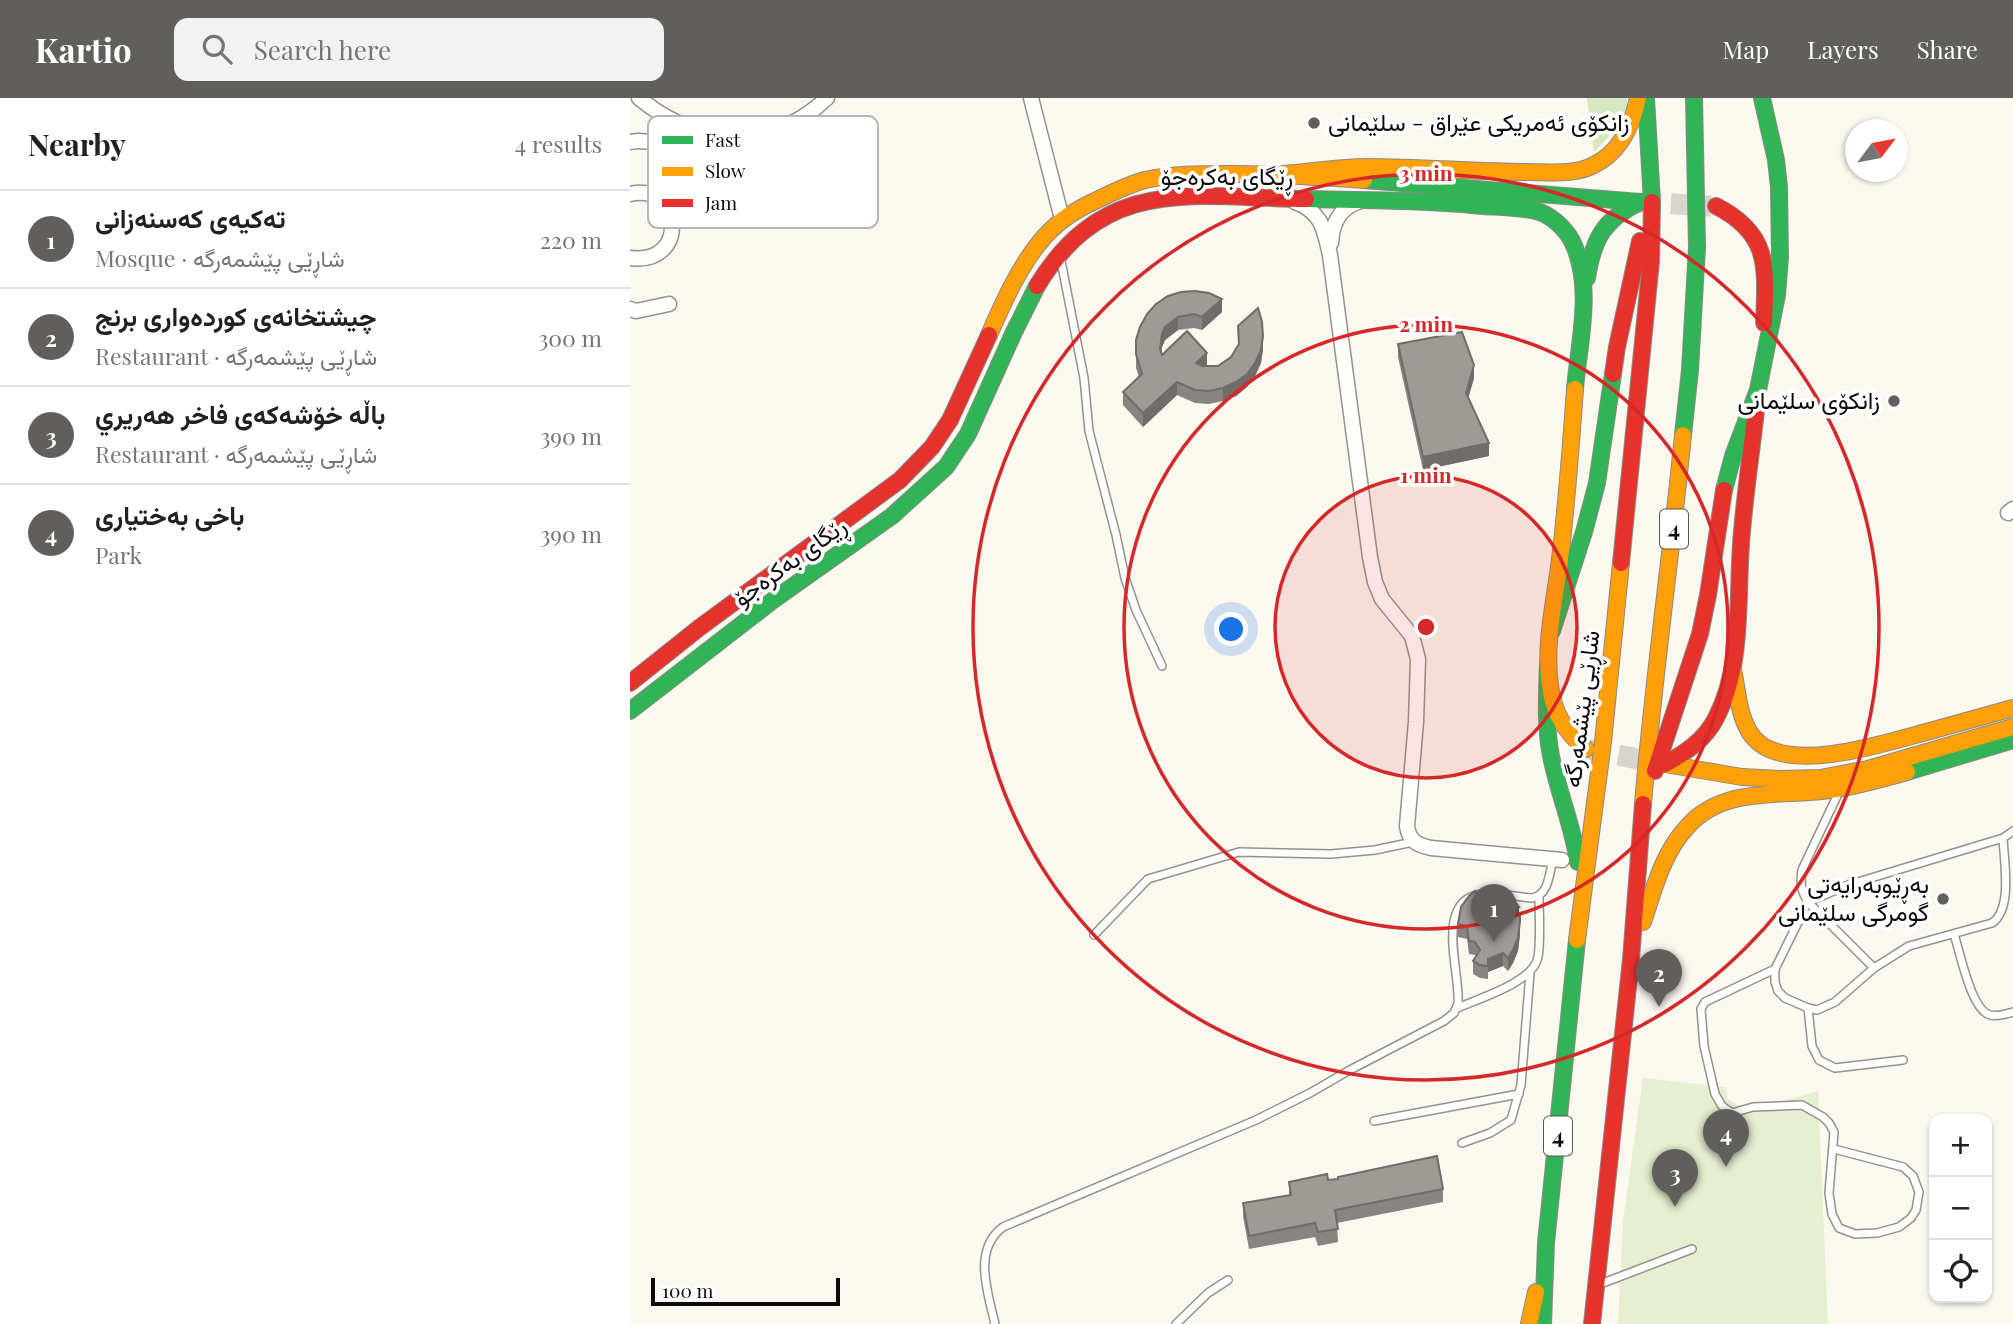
<!DOCTYPE html>
<meta charset="utf-8">
<style>
body{margin:0;font-family:"Playfair Display",Vazirmatn,serif;background:#f2f2f2;color:#202124}
.controls{position:absolute;right:21px;bottom:21px;display:grid;overflow:hidden;border-radius:14px;box-shadow:0 2px 5px #0004}
.controls button{width:63px;height:63px;display:grid;place-items:center;padding:0;border:0;border-bottom:2px solid #e0e0e0;background:#fff;color:#202124;font:35px sans-serif}
.compass{position:absolute;left:1215px;top:21px;width:63px;height:63px;border-radius:50%;background:#fff;box-shadow:0 2px 5px #0004;rotate:58deg}
.scale{position:absolute;left:21px;bottom:18px;width:189px;box-sizing:border-box;padding-left:7px;border:4px solid #0c0c0c;border-top:0;font-size:19px;line-height:24px;white-space:nowrap;color:#0c0c0c;-webkit-text-stroke:5px #fff;paint-order:stroke}
.you{position:absolute;left:602px;top:532px;width:24px;height:24px;margin:-18px;border:5px solid #fff;border-radius:50%;background:#1a73e8;box-shadow:0 0 0 10px #1a73e833}
.badge{display:grid;place-items:center;width:46px;height:46px;border-radius:50%;background:#605f5c;color:#fff;font-size:23px;font-weight:700}
.pin{position:absolute;translate:-50% -58px;filter:drop-shadow(0 2px 4px #0008)}
.pin::after{content:'';position:absolute;top:37px;width:24px;height:21px;background:inherit;clip-path:polygon(0 0,100% 0,50% 100%)}
.list{margin:0;padding:0;list-style:none}
h2{display:flex;justify-content:space-between;align-items:center;height:91px;margin:0;padding:0 28px;font-size:30px}
h2 small{font-size:23px;font-weight:400;color:#757577}
.list li{display:grid;grid-template-columns:46px 1fr auto;gap:21px;align-items:center;box-sizing:border-box;height:98px;padding:0 28px;border-top:2px solid #e0e0e0}
.list b{display:block;font-size:26px;white-space:nowrap}
.list p{margin:0;font-size:23px;white-space:nowrap;color:#757577}
.list em{font-size:23px;font-style:normal;color:#757577}
.icon{flex:none;width:38px;height:38px;fill:none;stroke:currentColor;stroke-width:2;stroke-linecap:round;stroke-linejoin:round}
.map{position:relative;flex:none;width:1383px;height:1226px;overflow:hidden}
header{display:flex;align-items:center;gap:42px;box-sizing:border-box;height:98px;padding:0 35px;background:#605f5c;color:#fff}
header strong{font-size:33px}
nav{display:flex;gap:38px;margin-inline-start:auto;font-size:24px}
.search{width:490px;height:63px;background:#f2f2f2;display:flex;align-items:center;gap:18px;box-sizing:border-box;padding:0 24px;border-radius:14px;color:#757577;font-size:26px}
main{display:flex}
aside{flex:1;background:#fff}
.map>svg:first-child{display:block}
.green{fill:#e6efd0}
.forest{fill:#d7e7be}
.lines{fill:none;stroke-linecap:round;stroke-linejoin:round}
.primary-tunnel{stroke:#d7d5ce;stroke-width:21;stroke-dasharray:21 10;stroke-linecap:butt}
.lane-casing{stroke:#94928f;stroke-width:10}
.street-casing{stroke:#94928f;stroke-width:17}
.fast-casing{stroke:#8a8985;stroke-width:18}
.slow-casing{stroke:#8a8985;stroke-width:18}
.jam-casing{stroke:#8a8985;stroke-width:18}
.lane{stroke:#fefefd;stroke-width:7}
.street{stroke:#fefefd;stroke-width:14}
.fast{stroke:#30b455;stroke-width:16}
.slow{stroke:#ff9f0a;stroke-width:16}
.jam{stroke:#e5322d;stroke-width:16}
.wall{fill:#888481}
.shaded-wall{fill:#6f6c69}
.building{fill:#9e9a96;stroke:#6f6c69;stroke-width:2}
.ring{fill:none;stroke:#d62828;stroke-width:3.5}
.poi-dot{fill:#605f5c;stroke:#fff;stroke-width:2.5}
.labels{text-anchor:middle;stroke-width:7;stroke-linejoin:round;paint-order:stroke}
.shield{fill:#fff;stroke:#555;stroke-width:2}
.shield-label{font-size:23px;font-weight:bold;fill:#0c0c0c}
.poi-label{font-size:24px;fill:#0c0c0c;stroke:#fff;text-anchor:end}
.street-label{font-size:24px;fill:#0c0c0c;stroke:#fff}
.key{fill:#fff;stroke:#b6b6b6;stroke-width:2}
.key-label{font-size:19px;fill:#0c0c0c}
.centre{fill:#d62828;stroke:#fff;stroke-width:3.5}
.ring-label{font-size:21px;text-anchor:middle;font-weight:bold;fill:#d62828;stroke:#fff;stroke-width:7;stroke-linejoin:round;paint-order:stroke}
</style>
<header>
<strong>Kartio</strong>
<div class="search"><svg class="icon" aria-label="search" viewBox="0 0 24 24"><circle cx="10" cy="10" r="6"/><path d="M15 15l6 6"/></svg>Search here</div>
<nav><a>Map</a><a>Layers</a><a>Share</a></nav>
</header>
<main>
<aside>
<h2>Nearby<small>4 results</small></h2>
<ul class="list">
<li><span class="badge">1</span><div><b>تەکیەی کەسنەزانی</b><p>Mosque · شاڕێی پێشمەرگە</p></div><em>220 m</em></li>
<li><span class="badge">2</span><div><b>چيشتخانەی کوردەواری برنج</b><p>Restaurant · شاڕێی پێشمەرگە</p></div><em>300 m</em></li>
<li><span class="badge">3</span><div><b>باڵە خۆشەکەی فاخر هەريري</b><p>Restaurant · شاڕێی پێشمەرگە</p></div><em>390 m</em></li>
<li><span class="badge">4</span><div><b>باخی بەختیاری</b><p>Park</p></div><em>390 m</em></li>
</ul>
</aside>
<div class="map">
<svg width="1383" height="1226" viewBox="0 0 1383 1226">
<rect width="100%" height="100%" fill="#fbf8f0"/>
<polygon class="green" points="1013,980 1096,989 1098,1001 1118,1013 1188,993 1198,1226 988,1226 993,1124"/>
<polygon class="forest" points="957,0 997,0 997,19 964,54"/>
<g class="lines">
<g class="primary-tunnel">
<polyline points="1010,104 1081,108"/>
<polyline points="958,651 1032,666"/>
</g>
<defs>
<g id="lane">
<polyline points="431,163 454,280 459,333 486,437 495,480 506,512 532,568"/>
<path d="M1207,698l-35,74c-2,13 -1,21 6,32l66,66"/>
<path d="M1373,740c1,23 10,71 -11,85l-83,23 -35,22 -39,34 -18,8 -9,-2 -23,-10 -7,-7 -3,-9v-13l33,-67 40,-17 155,-47 10,-7"/>
<path d="M1324,836c6,18 17,76 36,81 7,2 16,-1 23,-3"/>
<polyline points="464,837 518,781 609,754 701,756 745,752 783,744"/>
<polyline points="1145,871 1075,904 1071,911 1074,948 1085,996 1092,1008 1102,1015 1123,1009 1172,1007 1193,1019 1199,1025 1204,1034 1199,1095 1202,1116 1209,1130 1225,1136 1247,1135 1269,1129 1281,1120 1286,1112 1289,1094 1283,1078 1273,1069 1204,1051"/>
<path d="M827,910c21,-9 77,-26 81,-51 3,-19 1,-41 1,-61"/>
<polyline points="1178,910 1182,948 1189,962 1205,970 1273,962"/>
<polyline points="744,1023 889,996"/>
<polyline points="832,1045 860,1035 881,1022 891,987 900,875"/>
<polyline points="973,1185 1062,1151"/>
<path d="M365,1226c-7,-31 -23,-74 8,-97l253,-107 54,-27 38,-22 96,-50 10,-8 4,-9c3,-31 -25,-104 24,-110 16,-2 34,3 50,4 17,-3 17,-24 21,-38"/>
<polyline points="546,1226 578,1195 598,1182"/>
</g>
<g id="street">
<path d="M9,0c56,47 133,53 188,0"/>
<polyline points="401,0 432,121"/>
<path d="M0,44c32,-6 72,22 85,51 2,7 3,15 4,22"/>
<path d="M0,96c52,-12 60,72 0,64"/>
<path d="M665,104c27,10 29,27 35,53l40,302 5,25 7,17 30,37 6,23 -2,63 -9,104c2,15 10,19 24,22l131,12"/>
<path d="M701,145c1,-18 8,-35 27,-41"/>
<polyline points="0,211 6,213 39,206"/>
<polyline points="1378,415 1383,411"/>
</g>
<g id="fast">
<polyline points="1016,0 1022,104"/>
<polyline points="734,82 1010,104"/>
<path d="M676,101c59,1 118,1 176,7 17,1 37,1 54,5 14,3 29,17 36,30 22,45 7,100 3,148"/>
<path d="M957,180c6,-39 17,-59 53,-76"/>
<polyline points="1053,337 1060,272 1067,149 1064,0"/>
<polyline points="1094,392 1103,358 1128,292 1147,197 1150,160 1149,89 1146,62 1132,0"/>
<polyline points="922,533 954,434 967,385 983,276"/>
<path d="M918,566c-1,31 -3,62 3,92 7,36 22,70 27,106"/>
<polyline points="0,613 142,503 262,418 316,369 338,336 384,234 407,188"/>
<polyline points="1277,674 1383,642"/>
<polyline points="913,1226 916,1145 947,842"/>
</g>
<g id="slow">
<path d="M653,76c28,-2 57,-7 85,-7 54,0 107,5 161,5 21,0 43,3 63,-6 28,-13 40,-39 46,-68"/>
<path d="M359,237c14,-32 29,-66 51,-93 15,-19 33,-31 55,-41 16,-8 32,-16 50,-21 28,-6 56,-6 85,-6 45,0 89,3 134,6"/>
<path d="M945,291c-4,56 -8,113 -15,170 -5,42 -16,85 -10,127 3,26 16,47 36,63"/>
<path d="M1104,576c4,22 6,54 25,69 38,30 129,-1 171,-12 28,-8 55,-15 83,-23"/>
<polyline points="1035,666 1112,679 1151,681 1190,680 1238,671 1383,629"/>
<path d="M1013,706c10,-123 28,-246 40,-369"/>
<path d="M1013,824c11,-33 20,-70 45,-96 36,-40 93,-29 141,-36 26,-3 52,-11 78,-18"/>
<polyline points="947,842 973,644 991,465"/>
<polyline points="899,1226 906,1194"/>
</g>
<g id="jam">
<path d="M1086,108c55,28 50,62 48,117"/>
<path d="M407,188c69,-113 158,-88 269,-87"/>
<polyline points="983,276 987,249 1010,143"/>
<polyline points="991,465 1021,163 1022,104"/>
<polyline points="0,585 69,530 270,382 302,349 320,322 359,237"/>
<path d="M1035,666c20,-11 40,-24 51,-46 27,-52 21,-117 25,-174 3,-44 10,-89 15,-133"/>
<polyline points="1025,673 1070,536 1078,497 1094,392"/>
<polyline points="962,1226 1001,861 1013,706"/>
</g>
</defs>
<use href="#lane" class="lane-casing"/>
<use href="#street" class="street-casing"/>
<use href="#fast" class="fast-casing"/>
<use href="#slow" class="slow-casing"/>
<use href="#jam" class="jam-casing"/>
<use href="#lane" class="lane"/>
<use href="#street" class="street"/>
<use href="#fast" class="fast"/>
<use href="#slow" class="slow"/>
<use href="#jam" class="jam"/>
</g>
<g class="wall">
<polygon points="592,214 572,232 564,230 548,232 535,242 532,249 532,257 577,268 588,268 601,259 608,247 608,228 633,251 631,265 625,278 617,289 606,298 593,303 579,306 565,305 547,297 513,329 493,307 493,294 509,279 506,270 506,256 517,216"/>
<polygon points="768,246 844,280 838,300 859,358 793,372 768,259"/>
<polygon points="851,792 864,795 889,817 890,836 888,853 883,865 878,873 873,868 858,874 858,881 850,880 843,876 843,863 846,858 845,857 839,856 837,841 828,839 828,826 848,798 851,796"/>
<polygon points="698,1082 813,1091 813,1104 707,1125 708,1144 688,1148 685,1139 619,1151 613,1118 613,1105 659,1097 659,1084"/>
</g>
<g class="shaded-wall">
<polygon points="592,201 592,214 572,232 572,219"/>
<polygon points="548,219 548,232 535,242 532,249 530,265 532,236 535,229"/>
<polygon points="633,238 633,251 631,265 625,278 617,289 606,298 593,303 593,290"/>
<polygon points="577,255 577,268 566,279 566,265"/>
<polygon points="844,267 844,280 836,308 836,295"/>
<polygon points="547,284 547,297 513,329 513,315"/>
<polygon points="859,345 859,358 793,372 793,359"/>
<polygon points="889,809 889,823 880,825 880,811"/>
<polygon points="890,823 890,836 888,853 883,865 878,873 878,860"/>
<polygon points="873,855 873,868 858,874 858,861"/>
</g>
<g class="building">
<polygon points="565,193 579,195 592,201 572,219 564,216 548,219 535,229 532,236 530,251 532,257 557,233 577,255 566,265 572,268 588,268 601,259 609,246 608,228 628,210 632,224 633,238 631,252 625,265 617,276 606,284 593,290 579,293 565,292 547,284 513,315 493,294 512,276 506,256 506,242 510,229 517,216 526,206 538,198 551,194"/>
<polygon points="832,234 844,267 836,295 859,345 793,359 768,246"/>
<polygon points="864,791 863,794 871,799 876,792 889,809 880,811 882,819 890,817 890,823 888,840 883,852 878,860 873,855 858,861 858,868 850,867 843,863 850,852 845,844 839,843 837,828 828,826 831,809 839,798 845,793 848,798 852,796 851,792"/>
<polygon points="807,1058 813,1091 705,1112 708,1131 688,1134 685,1125 619,1138 613,1105 661,1097 659,1084 697,1076 698,1082 708,1081 708,1079"/>
</g>
<circle cx="796" cy="529" r="151" fill="#d62828" fill-opacity=".12"/>
<g class="ring">
<circle cx="796" cy="529" r="151"/>
<circle cx="796" cy="529" r="302"/>
<circle cx="796" cy="529" r="453"/>
</g>
<g class="poi-dot">
<circle cx="684" cy="25" r="7"/>
<circle cx="1264" cy="303" r="7"/>
<circle cx="1313" cy="801" r="7"/>
</g>
<g class="labels">
<g class="shield">
<rect x="1030" y="411.5" width="28" height="39" rx="5"/>
<rect x="914" y="1018.5" width="28" height="39" rx="5"/>
</g>
<g class="shield-label">
<text x="1044" y="439">4</text>
<text x="928" y="1046">4</text>
</g>
<g class="poi-label">
<text x="698" y="33" text-anchor="start">زانکۆی ئەمریکی عێراق - سلێمانی</text>
<text x="1250" y="311">زانکۆی سلێمانی</text>
<text x="1299" y="795">بەڕێوبەرایەتی<tspan x="1299" dy="28">گومرگی سلێمانی</tspan></text>
</g>
<g class="street-label">
<text x="597" y="87">ڕێگای بەکرەجۆ</text>
<text transform="translate(160 464) rotate(-36)" y="8">ڕێگای بەکرەجۆ</text>
<text transform="translate(952 611) rotate(-83)" y="8">شاڕێی پێشمەرگە</text>
</g>
</g>
<rect x="18" y="18" width="230" height="112" rx="10" class="key"/>
<rect x="32" y="38" width="31" height="8" fill="#30b455"/>
<rect x="32" y="69" width="31" height="9" fill="#ff9f0a"/>
<rect x="32" y="101" width="31" height="8" fill="#e5322d"/>
<g class="key-label">
<text x="75" y="49">Fast</text>
<text x="75" y="80">Slow</text>
<text x="75" y="112">Jam</text>
</g>
<circle cx="796" cy="529" r="10" class="centre"/>
<g class="ring-label">
<text x="796" y="83">3 min</text>
<text x="796" y="234">2 min</text>
<text x="796" y="385">1 min</text>
</g>
</svg>
<div class="controls">
<button>+</button>
<button>−</button>
<button><svg class="icon" aria-label="locate" viewBox="0 0 24 24"><circle cx="12" cy="12" r="6"/><path d="M12 2v4M12 18v4M2 12h4M18 12h4"/></svg></button>
</div>
<svg class="compass" viewBox="-18 -18 36 36"><path d="M0-13l5 13h-10z" fill="#e53935"/><path d="M0 13l5-13h-10z" fill="#757577"/></svg>
<div class="scale">100 m</div>
<div class="you"></div>
<div class="pin badge" style="left:864px;top:844px">1</div>
<div class="pin badge" style="left:1029px;top:909px">2</div>
<div class="pin badge" style="left:1045px;top:1109px">3</div>
<div class="pin badge" style="left:1096px;top:1069px">4</div>
</div>
</main>
